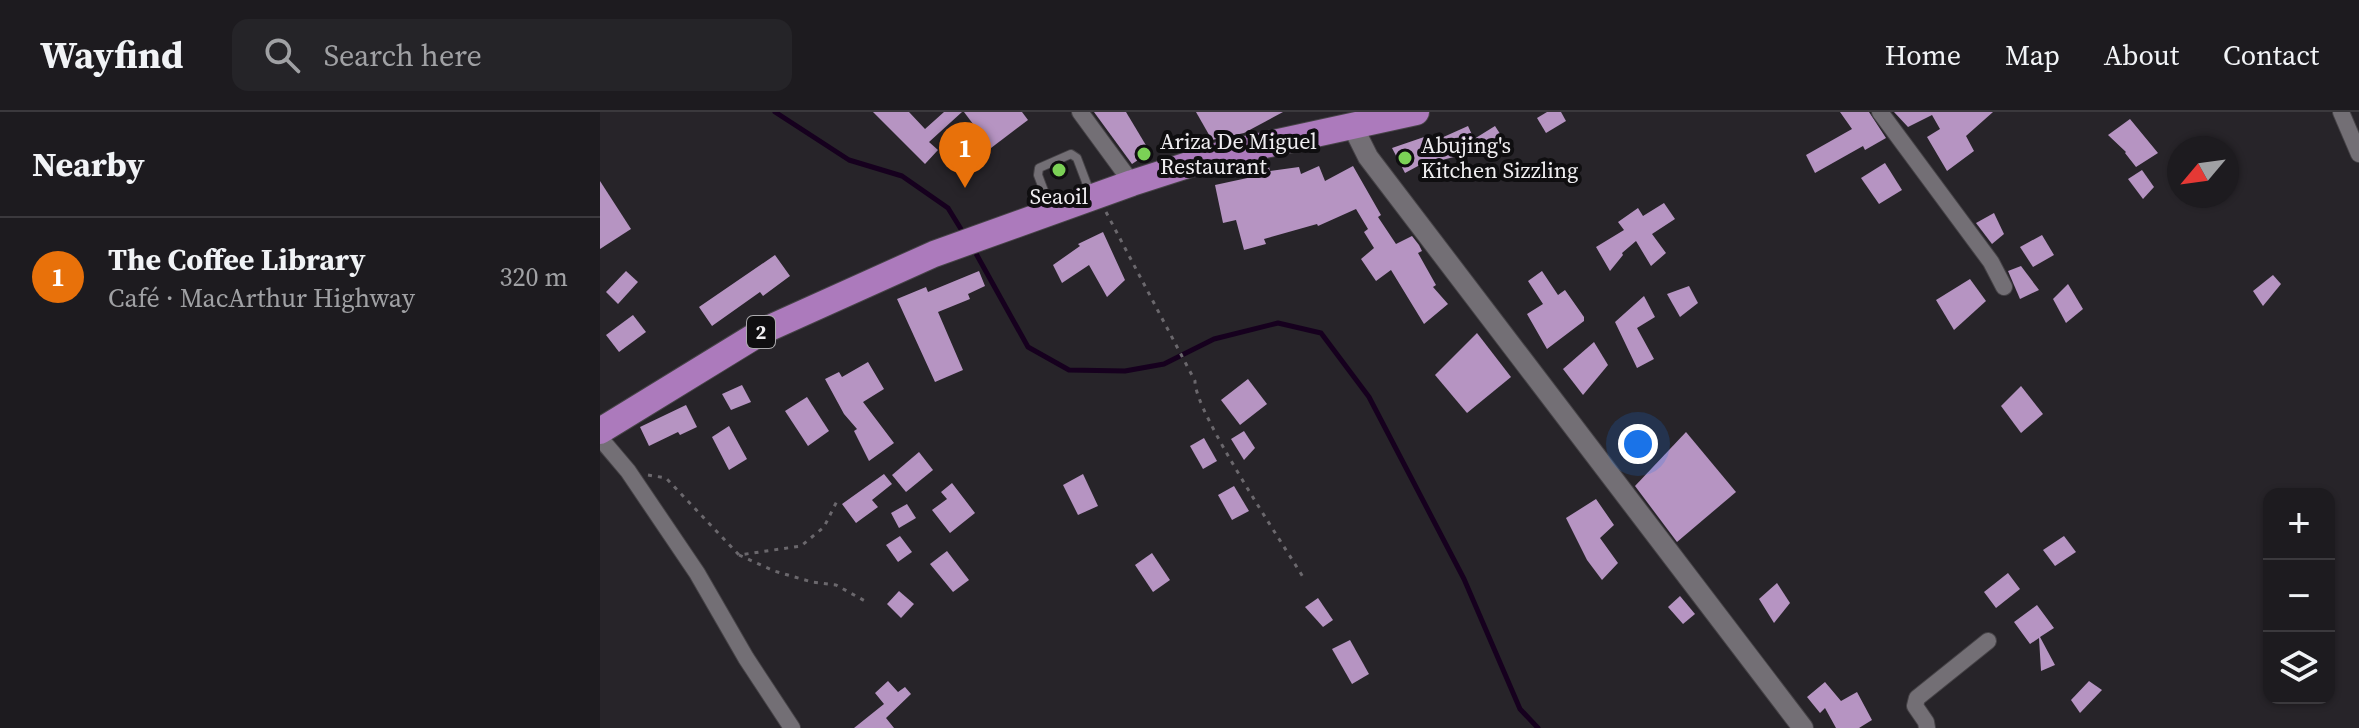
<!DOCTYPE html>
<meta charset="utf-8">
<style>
body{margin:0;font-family:"Source Serif 4",serif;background:#252428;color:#f1f3f6}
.controls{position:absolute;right:24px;bottom:24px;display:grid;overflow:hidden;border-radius:16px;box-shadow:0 2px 6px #0004}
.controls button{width:72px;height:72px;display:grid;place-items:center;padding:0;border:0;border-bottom:2px solid #3b393d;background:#1d1b1f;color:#f1f3f6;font:40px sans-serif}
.compass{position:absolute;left:1567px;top:24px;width:72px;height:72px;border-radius:50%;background:#1d1b1f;box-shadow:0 2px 6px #0004;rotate:241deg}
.you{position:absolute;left:1038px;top:332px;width:28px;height:28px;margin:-20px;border:6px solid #fff;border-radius:50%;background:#1a73e8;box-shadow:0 0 0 12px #1a73e833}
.badge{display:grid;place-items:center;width:52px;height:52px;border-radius:50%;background:#0f766e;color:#fff;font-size:26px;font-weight:700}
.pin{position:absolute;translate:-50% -66px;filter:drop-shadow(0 2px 4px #0008)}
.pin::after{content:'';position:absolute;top:42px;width:28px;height:24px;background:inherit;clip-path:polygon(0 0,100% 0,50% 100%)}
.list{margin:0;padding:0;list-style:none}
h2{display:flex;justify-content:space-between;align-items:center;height:104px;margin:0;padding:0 32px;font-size:34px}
h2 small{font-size:26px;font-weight:400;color:#a0a1a4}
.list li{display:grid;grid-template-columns:52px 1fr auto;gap:24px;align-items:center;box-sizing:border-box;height:120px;padding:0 32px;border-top:2px solid #3b393d}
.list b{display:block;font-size:30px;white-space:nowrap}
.list p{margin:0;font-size:26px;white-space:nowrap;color:#a0a1a4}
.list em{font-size:26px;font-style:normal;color:#a0a1a4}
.icon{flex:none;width:44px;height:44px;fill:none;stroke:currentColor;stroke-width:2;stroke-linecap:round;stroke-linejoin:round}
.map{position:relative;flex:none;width:1759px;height:616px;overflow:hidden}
header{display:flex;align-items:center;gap:48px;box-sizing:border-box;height:112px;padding:0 40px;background:#1d1b1f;border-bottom:2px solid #3b393d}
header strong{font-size:38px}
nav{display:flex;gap:44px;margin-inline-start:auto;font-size:28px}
.search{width:560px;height:72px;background:#252428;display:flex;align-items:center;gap:20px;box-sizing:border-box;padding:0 28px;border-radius:16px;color:#a0a1a4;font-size:30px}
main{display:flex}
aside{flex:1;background:#1d1b1f}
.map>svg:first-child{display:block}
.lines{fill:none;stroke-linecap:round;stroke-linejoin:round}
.stream{stroke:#16001e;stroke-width:5}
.building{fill:#b694c2}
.service-casing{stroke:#464347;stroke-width:10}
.minor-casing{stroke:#464347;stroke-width:18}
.tertiary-casing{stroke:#464347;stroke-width:22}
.trunk-casing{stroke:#464347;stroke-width:28}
.path{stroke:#6b686d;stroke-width:3;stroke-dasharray:4 6;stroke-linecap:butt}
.service{stroke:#736f75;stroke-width:8}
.minor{stroke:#736f75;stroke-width:16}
.tertiary{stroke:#736f75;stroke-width:20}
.trunk{stroke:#ac7abc;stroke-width:26}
.poi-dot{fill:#7bd156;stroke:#0f0e10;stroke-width:3}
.labels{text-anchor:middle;stroke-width:8;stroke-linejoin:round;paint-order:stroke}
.shield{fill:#0f0e10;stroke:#acabae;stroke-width:2}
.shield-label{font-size:20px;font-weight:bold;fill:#f0eef1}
.poi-label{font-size:22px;fill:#f0eef1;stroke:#0f0e10;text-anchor:start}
</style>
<header>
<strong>Wayfind</strong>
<div class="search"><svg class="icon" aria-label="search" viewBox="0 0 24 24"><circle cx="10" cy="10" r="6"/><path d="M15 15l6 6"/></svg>Search here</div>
<nav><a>Home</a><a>Map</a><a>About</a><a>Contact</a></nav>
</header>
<main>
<aside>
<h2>Nearby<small></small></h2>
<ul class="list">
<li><span class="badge" style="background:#e8710a">1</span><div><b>The Coffee Library</b><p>Café · MacArthur Highway</p></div><em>320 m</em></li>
</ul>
</aside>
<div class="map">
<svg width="1759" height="616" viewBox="0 0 1759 616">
<rect width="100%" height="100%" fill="#272429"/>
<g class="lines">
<g class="stream">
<polyline points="175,0 249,48 302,64 348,96 364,122"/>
<polyline points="374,138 428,235 469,258 525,259 564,252 614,227 678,211 721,221 769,285 864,467 920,597 938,616"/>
</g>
</g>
<g class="building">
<polygon points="273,0 309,0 325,17 344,0 362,0 329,30 338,38 325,52"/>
<polygon points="364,0 422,0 428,8 391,36"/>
<polygon points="494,0 526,0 550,40 532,52"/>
<polygon points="596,0 683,0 644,21 612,28"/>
<polygon points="947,0 961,0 966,9 946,21 937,6"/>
<polygon points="1240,0 1269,0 1286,26 1265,38 1263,34 1215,61 1206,43 1252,17"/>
<polygon points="1294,0 1393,0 1366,24 1374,39 1347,59 1327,25 1340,17 1332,3 1308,15"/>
<polygon points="1530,7 1558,41 1536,55 1525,41 1526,40 1508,23"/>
<polygon points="868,14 874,27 895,14 906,31 890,40 888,36 860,49 858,44 818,54 805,61 792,36 827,24 830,31"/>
<polygon points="1285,51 1302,78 1279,92 1261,66"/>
<polygon points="719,54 725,69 753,54 781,103 778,105 796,132 812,124 819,133 822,139 818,141 836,173 833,175 848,192 824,212 791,158 776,169 761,147 774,136 764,120 768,117 756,97 718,114 717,112 664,127 666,132 644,138 636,108 623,111 615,73 652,65 651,59 669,55 670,59 699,55 701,62"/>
<polygon points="1542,58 1554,75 1543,87 1528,67"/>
<polygon points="0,69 31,117 0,137"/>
<polygon points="1064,91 1075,107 1052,122 1066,141 1051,154 1036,129 1022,141 1023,143 1010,159 996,135 1024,118 1018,110 1038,96 1043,104"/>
<polygon points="1394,101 1404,122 1392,132 1376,111"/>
<polygon points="503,120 525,168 507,185 489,153 462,171 453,153 480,134 478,132"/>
<polygon points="1442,123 1454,143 1433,155 1420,135"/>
<polygon points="175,143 190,164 163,184 160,180 112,214 99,195"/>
<polygon points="1421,154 1439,178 1420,187 1408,159"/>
<polygon points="26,159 38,170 18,192 6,180"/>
<polygon points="379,159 385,174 368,182 370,187 338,200 363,258 335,270 297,187 326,175 328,180"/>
<polygon points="942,159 958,183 965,178 984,205 984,209 947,237 927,202 943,192 928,169"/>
<polygon points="1673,163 1681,172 1663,194 1653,179"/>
<polygon points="1370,167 1386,189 1354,218 1336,188"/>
<polygon points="1468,172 1483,197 1466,211 1453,187"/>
<polygon points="1089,174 1098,191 1080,205 1067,182"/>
<polygon points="1044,184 1055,205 1037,216 1054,247 1037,256 1015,210"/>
<polygon points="33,203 46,220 19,240 6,223"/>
<polygon points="877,221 911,265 867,301 835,263"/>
<polygon points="994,230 1008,253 983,283 963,257"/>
<polygon points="268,250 284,277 263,290 294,331 269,349 254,319 257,317 244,302 225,267 239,260 242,265"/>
<polygon points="648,267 667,292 640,313 621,288"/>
<polygon points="142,273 151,290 131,298 122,282"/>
<polygon points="1421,274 1443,302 1421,321 1401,294"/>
<polygon points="207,285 229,319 208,334 185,299"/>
<polygon points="86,293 97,315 80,323 78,320 49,334 40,315"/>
<polygon points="129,314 147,347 129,358 112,325"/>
<polygon points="644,319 655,336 644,348 631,327"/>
<polygon points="1086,320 1136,380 1077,430 1035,374"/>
<polygon points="604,326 617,349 603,357 590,334"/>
<polygon points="319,340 333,358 306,380 292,363"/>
<polygon points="284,362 292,372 272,388 278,395 256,411 242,392"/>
<polygon points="483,362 498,394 478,403 463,373"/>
<polygon points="352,371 375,401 350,421 332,398 347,387 341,380"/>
<polygon points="634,374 649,399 632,408 618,383"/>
<polygon points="996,387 1014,413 1000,426 1018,451 1002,468 987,448 966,406"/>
<polygon points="307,392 316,406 299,416 291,401"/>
<polygon points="300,424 312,440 298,450 286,433"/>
<polygon points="1464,424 1476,440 1455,454 1443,438"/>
<polygon points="347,439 369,468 353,480 330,452"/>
<polygon points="552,441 570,468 553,480 535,453"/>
<polygon points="1408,461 1420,477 1396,496 1384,480"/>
<polygon points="1177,471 1190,491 1174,511 1159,487"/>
<polygon points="299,479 314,492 301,506 287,492"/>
<polygon points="1080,484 1095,502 1083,512 1068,495"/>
<polygon points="718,486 733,508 723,515 705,495"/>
<polygon points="1437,493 1454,516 1440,525 1455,553 1441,559 1439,526 1430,532 1414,510"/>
<polygon points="750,528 769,562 752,572 732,537"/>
<polygon points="288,569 298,580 305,575 311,582 286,606 294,616 254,616 284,592 275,581"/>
<polygon points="1489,569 1502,578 1480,601 1471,588"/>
<polygon points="1225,570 1241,589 1257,580 1272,608 1259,616 1236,616 1225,596 1220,601 1207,585"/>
</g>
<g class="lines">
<defs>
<polyline id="service" points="450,95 438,63 439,56 471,42 477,46 491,83"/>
<g id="minor">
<polyline points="480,0 532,71"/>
<polyline points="1280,0 1391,150 1404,175"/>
<polyline points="1741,0 1759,42"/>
<polyline points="0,326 28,359 97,461 146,546 192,616"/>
<polyline points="1327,616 1326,610 1315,594 1317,586 1388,529"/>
</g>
<polyline id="tertiary" points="753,15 768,45 1203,616"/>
<polyline id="trunk" points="0,319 163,219 334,142 532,71 619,43 816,0"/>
</defs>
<use href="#service" class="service-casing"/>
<use href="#minor" class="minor-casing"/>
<use href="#tertiary" class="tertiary-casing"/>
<use href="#trunk" class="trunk-casing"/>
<g class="path">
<path d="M506,100l89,169c-1,30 88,163 108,196"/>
<polyline points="48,363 66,366 139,443 201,434 224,415 238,387"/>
<polyline points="139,443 174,459 212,470 236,473 265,489"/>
</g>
<use href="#service" class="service"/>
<use href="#minor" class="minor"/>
<use href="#tertiary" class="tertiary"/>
<use href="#trunk" class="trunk"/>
</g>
<g class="poi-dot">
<circle cx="544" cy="42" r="8"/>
<circle cx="805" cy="46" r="8"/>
<circle cx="459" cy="58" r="8"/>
</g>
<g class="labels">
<rect class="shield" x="147" y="204" width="28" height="32" rx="6"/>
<g class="shield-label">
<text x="161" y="227">2</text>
</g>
<g class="poi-label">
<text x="560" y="37">Ariza De Miguel<tspan x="560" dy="25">Restaurant</tspan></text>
<text x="821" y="41">Abujing's<tspan x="821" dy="25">Kitchen Sizzling</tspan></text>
<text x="459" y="92" text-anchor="middle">Seaoil</text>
</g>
</g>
</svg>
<div class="controls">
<button>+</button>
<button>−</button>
<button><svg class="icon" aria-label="layers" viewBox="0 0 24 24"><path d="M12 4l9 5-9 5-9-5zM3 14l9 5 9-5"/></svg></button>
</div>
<svg class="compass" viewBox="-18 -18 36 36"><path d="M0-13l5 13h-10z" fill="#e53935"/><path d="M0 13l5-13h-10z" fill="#a0a1a4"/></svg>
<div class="you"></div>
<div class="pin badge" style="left:365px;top:76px;background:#e8710a">1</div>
</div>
</main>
